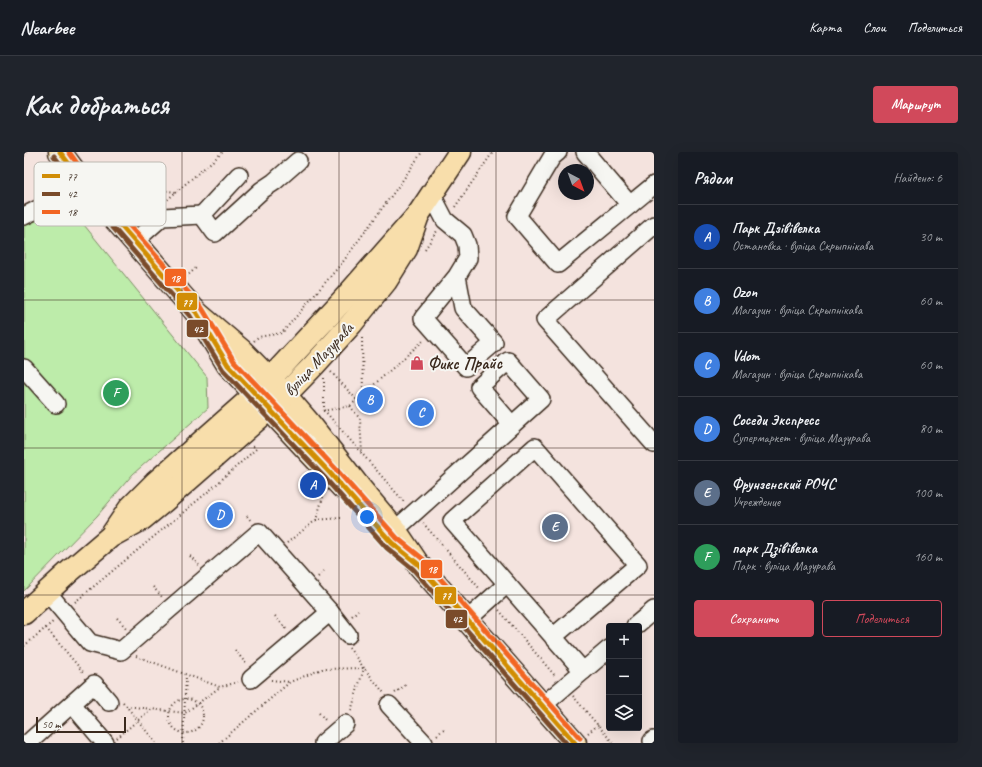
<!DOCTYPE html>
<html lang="ru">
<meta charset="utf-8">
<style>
body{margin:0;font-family:Caveat,sans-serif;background:#20242c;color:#f1f3f6}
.controls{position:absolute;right:12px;bottom:12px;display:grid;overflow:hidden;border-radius:4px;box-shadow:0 4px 16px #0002}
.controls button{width:36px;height:36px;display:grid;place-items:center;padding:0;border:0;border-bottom:1px solid #363941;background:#171b24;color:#f1f3f6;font:20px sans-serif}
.compass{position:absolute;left:534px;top:12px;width:36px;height:36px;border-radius:50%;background:#171b24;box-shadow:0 4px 16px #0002;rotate:139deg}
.scale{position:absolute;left:12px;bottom:10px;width:90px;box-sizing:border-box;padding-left:4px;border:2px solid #3b2a1e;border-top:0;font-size:11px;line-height:14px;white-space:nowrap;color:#3b2a1e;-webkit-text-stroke:3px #f6f6f2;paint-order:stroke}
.you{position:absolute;left:343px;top:365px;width:14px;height:14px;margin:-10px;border:3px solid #fff;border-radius:50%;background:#1a73e8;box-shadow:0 0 0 6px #1a73e833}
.badge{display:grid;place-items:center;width:26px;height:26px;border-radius:50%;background:#d1495b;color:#fff;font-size:13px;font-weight:700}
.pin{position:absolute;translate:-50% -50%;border:2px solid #fff;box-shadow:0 1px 4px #0006}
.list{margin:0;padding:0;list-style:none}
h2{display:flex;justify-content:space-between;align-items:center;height:52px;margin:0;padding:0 16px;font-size:17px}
h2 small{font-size:13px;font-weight:400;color:#9ea1a6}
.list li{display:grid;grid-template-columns:26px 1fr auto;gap:12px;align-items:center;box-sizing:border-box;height:64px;padding:0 16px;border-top:1px solid #363941}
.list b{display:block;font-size:15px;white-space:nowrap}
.list p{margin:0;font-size:13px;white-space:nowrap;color:#9ea1a6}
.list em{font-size:13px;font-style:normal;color:#9ea1a6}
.actions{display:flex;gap:8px;padding:12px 16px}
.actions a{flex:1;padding:9px 0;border:1px solid #d1495b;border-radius:4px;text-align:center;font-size:14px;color:#d1495b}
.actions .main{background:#d1495b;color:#fff}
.icon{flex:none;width:22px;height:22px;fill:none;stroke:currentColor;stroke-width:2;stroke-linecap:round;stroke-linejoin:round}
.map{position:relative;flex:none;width:630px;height:591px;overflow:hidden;border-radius:4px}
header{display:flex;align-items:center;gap:24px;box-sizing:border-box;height:56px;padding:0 20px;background:#171b24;border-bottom:1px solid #363941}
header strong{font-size:19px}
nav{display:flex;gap:22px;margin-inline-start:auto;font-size:14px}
.intro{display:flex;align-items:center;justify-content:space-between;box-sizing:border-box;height:96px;padding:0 24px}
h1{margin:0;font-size:28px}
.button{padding:10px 18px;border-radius:4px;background:#d1495b;color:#fff;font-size:14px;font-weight:700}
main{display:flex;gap:24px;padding:0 24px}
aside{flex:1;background:#171b24;border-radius:4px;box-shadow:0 4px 16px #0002}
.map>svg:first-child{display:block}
.green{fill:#bdecaa;stroke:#7c8b64}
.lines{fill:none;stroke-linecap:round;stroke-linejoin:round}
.minor-casing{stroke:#3b2a1e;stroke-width:20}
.major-casing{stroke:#3b2a1e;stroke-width:25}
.path{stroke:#3b2a1e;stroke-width:2;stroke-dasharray:1 3;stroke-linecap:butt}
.minor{stroke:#f6f6f2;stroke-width:17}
.major{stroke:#f8deab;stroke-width:22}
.bus-1-casing{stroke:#f6f6f2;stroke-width:8}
.bus-2-casing{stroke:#f6f6f2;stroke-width:8}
.bus-3-casing{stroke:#f6f6f2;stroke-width:8}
.bus-1{stroke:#d18d06;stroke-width:5}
.bus-2{stroke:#7a4b2a;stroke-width:5}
.bus-3{stroke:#f26522;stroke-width:5}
.grid{fill:none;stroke:#3b2a1e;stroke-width:1;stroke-opacity:0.55}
.labels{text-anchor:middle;stroke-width:4;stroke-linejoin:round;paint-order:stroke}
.street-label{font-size:17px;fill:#3b2a1e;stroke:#f6f6f2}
.poi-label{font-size:17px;font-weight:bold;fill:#3b2a1e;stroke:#f6f6f2;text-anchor:start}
.key{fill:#f6f6f2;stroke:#beb9b2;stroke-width:1}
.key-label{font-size:11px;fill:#3b2a1e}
.line-badge{stroke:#f6f6f2;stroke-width:1.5}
.badge-label{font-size:11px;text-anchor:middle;font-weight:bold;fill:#fff}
</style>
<header>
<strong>Nearbee</strong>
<nav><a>Карта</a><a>Слои</a><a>Поделиться</a></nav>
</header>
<div class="intro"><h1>Как добраться</h1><a class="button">Маршрут</a></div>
<main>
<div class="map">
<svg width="630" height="591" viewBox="0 0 630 591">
<rect width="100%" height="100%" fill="#f4e3de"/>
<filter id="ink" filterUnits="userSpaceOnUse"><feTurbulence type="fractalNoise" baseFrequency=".025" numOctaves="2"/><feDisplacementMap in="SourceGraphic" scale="8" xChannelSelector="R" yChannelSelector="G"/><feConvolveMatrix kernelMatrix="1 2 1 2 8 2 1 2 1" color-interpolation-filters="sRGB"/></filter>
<g filter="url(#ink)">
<polygon class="green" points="42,54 48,58 183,225 184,256 109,322 73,364 0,439 0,73 34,57"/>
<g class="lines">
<defs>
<g id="minor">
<polyline points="534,0 528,5 493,64 534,112 630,33"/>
<polyline points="561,0 606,53"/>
<polyline points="215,23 178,63 191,81 238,38 250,30 274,9"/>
<polyline points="408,43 421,68 439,83 443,93 444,106 433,124 399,166 442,215 470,191 439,156 433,124"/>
<polyline points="0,64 30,49 57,28"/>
<polyline points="630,73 521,168 630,292"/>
<polyline points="111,89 138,65 178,63"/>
<polygon points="484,209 517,247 488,273 455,235"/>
<polyline points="0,216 32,252"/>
<polyline points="371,378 488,273"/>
<polyline points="23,440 66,491 97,499 235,380 306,460 324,483"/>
<polyline points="443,468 483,432"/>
<polyline points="611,474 630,458"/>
<path d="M529,485l85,-72 -103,-118 -83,74c44,50 87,100 131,150"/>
<polyline points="227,527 306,460"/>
<polyline points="48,552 81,591"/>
<polyline points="365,553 400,591"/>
<polyline points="518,554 585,497"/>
<polyline points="4,591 70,532 85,550"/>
<polyline points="299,591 321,572"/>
<polyline points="629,591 628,589 630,588"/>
</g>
<g id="major">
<polyline points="36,0 57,28 172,160 204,213 318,335"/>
<polyline points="172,160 218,199 261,243 285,271 336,336 371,378 394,412 551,591"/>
<polyline points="89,381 106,356 131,331 232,242 246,227 321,146 394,63 436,0"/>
<polyline points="0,461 46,419 87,384 118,367 140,349 261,243 290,213 328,171 362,129 382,97 394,63"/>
</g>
</defs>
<use href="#minor" class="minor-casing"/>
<use href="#major" class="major-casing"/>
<g class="path">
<polyline points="0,4 3,1"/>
<polyline points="89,39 96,33 152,40 141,50"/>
<polyline points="152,40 199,0"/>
<polyline points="431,55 469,0"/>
<polyline points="401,97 413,79"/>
<polyline points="162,125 172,116"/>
<polyline points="338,186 339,243"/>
<polyline points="230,189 234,185 258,181 318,111 376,32 398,0"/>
<polyline points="307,220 333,248"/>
<polyline points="300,226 300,258 381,351"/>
<polyline points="326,254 336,267 338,301"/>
<polyline points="299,259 326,254 399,189"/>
<polyline points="299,345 292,368 317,366"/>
<polyline points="223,364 227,369"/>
<polyline points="399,371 456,437"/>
<polyline points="263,391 292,368"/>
<polyline points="166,404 175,413"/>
<polyline points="294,425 300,419"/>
<polyline points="129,435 138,445"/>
<polyline points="51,450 185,339 232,297 229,294"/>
<polyline points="475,458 532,525"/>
<polyline points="251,464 263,478"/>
<polyline points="328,464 334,458"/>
<polyline points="93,466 103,477"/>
<polyline points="22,476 60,521"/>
<polyline points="0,494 30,469"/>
<polyline points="325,496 340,516 327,559"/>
<polyline points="211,498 223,513"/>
<polyline points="112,504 196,535 214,530"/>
<polyline points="247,528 266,530"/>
<polyline points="371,541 383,532"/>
<polyline points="549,544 589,591"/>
<circle cx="162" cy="564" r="17"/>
<polyline points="99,550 132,591"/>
<polyline points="102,554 161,561 196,535"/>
<polyline points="295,561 302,569"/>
<polyline points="564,581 574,573"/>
<polyline points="413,583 421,576"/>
<polyline points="93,586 127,557"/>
<polyline points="159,591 162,523"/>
<polyline points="195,591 266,530 298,517 340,516 360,541"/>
</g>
<use href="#minor" class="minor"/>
<use href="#major" class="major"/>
<defs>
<polyline id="bus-1" points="36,0 57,28 172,160 204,213 305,320 368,391 394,412 551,591"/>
<polyline id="bus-2" points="30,4 52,33 166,164 199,218 300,325 363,396 389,417 542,591"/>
<polyline id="bus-3" points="45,0 62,24 178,156 210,209 310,315 373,386 399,407 556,586"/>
</defs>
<use href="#bus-1" class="bus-1-casing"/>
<use href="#bus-2" class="bus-2-casing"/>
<use href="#bus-3" class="bus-3-casing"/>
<use href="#bus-1" class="bus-1"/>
<use href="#bus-2" class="bus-2"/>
<use href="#bus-3" class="bus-3"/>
</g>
</g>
<path class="grid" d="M158,0v591M315,0v591M472,0v591M0,148h630M0,296h630M0,443h630"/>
<defs>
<symbol id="shop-bare" viewBox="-9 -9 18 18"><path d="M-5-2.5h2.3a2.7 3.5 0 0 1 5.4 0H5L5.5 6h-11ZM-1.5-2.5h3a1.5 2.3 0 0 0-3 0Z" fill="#d1495b" stroke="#f6f6f2" stroke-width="2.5" paint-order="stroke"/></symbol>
</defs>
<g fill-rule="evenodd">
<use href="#shop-bare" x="383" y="201" width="20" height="20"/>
</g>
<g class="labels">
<g class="street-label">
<text transform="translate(294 207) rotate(-47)" y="6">вуліца Мазурава</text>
</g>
<g class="poi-label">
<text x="404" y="217">Фикс Прайс</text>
</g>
</g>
<rect x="10" y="10" width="132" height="64" rx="6" class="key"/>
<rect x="18" y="22" width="18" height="4" fill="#d18d06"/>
<rect x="18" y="40" width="18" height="4" fill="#7a4b2a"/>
<rect x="18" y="58" width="18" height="4" fill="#f26522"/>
<g class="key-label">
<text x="43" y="28">77</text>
<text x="43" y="46">42</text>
<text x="43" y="64">18</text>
</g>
<g class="line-badge">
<rect x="140" y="116" width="23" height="19" rx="4" fill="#f26522"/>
<rect x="152" y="140" width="22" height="19" rx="4" fill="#d18d06"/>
<rect x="162" y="167" width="23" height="19" rx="4" fill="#7a4b2a"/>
<rect x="396" y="407" width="23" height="20" rx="4" fill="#f26522"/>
<rect x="410" y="434" width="23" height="19" rx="4" fill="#d18d06"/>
<rect x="421" y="457" width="23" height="20" rx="4" fill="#7a4b2a"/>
</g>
<g class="badge-label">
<text x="151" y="130">18</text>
<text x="163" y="154">77</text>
<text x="174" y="181">42</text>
<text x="408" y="421">18</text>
<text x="422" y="447">77</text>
<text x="433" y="471">42</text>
</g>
</svg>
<div class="controls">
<button>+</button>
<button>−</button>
<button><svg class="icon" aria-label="layers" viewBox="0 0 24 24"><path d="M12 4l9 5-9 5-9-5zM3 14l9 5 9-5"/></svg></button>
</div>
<svg class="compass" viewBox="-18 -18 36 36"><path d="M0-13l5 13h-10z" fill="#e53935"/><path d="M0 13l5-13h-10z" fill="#9ea1a6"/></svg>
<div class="scale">50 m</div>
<div class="you"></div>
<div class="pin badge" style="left:289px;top:333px;background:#1a4fb4">A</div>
<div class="pin badge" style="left:346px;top:248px;background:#3f7fe0">B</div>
<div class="pin badge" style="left:397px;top:261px;background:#3f7fe0">C</div>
<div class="pin badge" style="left:196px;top:363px;background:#3f7fe0">D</div>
<div class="pin badge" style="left:531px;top:375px;background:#5c6f8a">E</div>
<div class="pin badge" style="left:92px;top:241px;background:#2e9e5b">F</div>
</div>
<aside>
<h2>Рядом<small>Найдено: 6</small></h2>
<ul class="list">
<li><span class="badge" style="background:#1a4fb4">A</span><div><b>Парк Дзівівелка</b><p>Остановка · вуліца Скрыпнікава</p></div><em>30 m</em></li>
<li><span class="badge" style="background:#3f7fe0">B</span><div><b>Ozon</b><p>Магазин · вуліца Скрыпнікава</p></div><em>60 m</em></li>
<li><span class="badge" style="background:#3f7fe0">C</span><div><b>Vdom</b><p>Магазин · вуліца Скрыпнікава</p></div><em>60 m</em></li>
<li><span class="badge" style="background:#3f7fe0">D</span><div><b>Соседи Экспресс</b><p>Супермаркет · вуліца Мазурава</p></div><em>80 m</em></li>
<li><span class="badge" style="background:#5c6f8a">E</span><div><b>Фрунзенский РОЧС</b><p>Учреждение</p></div><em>100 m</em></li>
<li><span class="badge" style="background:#2e9e5b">F</span><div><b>парк Дзівівелка</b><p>Парк · вуліца Мазурава</p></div><em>160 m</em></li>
</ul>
<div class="actions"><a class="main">Сохранить</a><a>Поделиться</a></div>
</aside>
</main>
